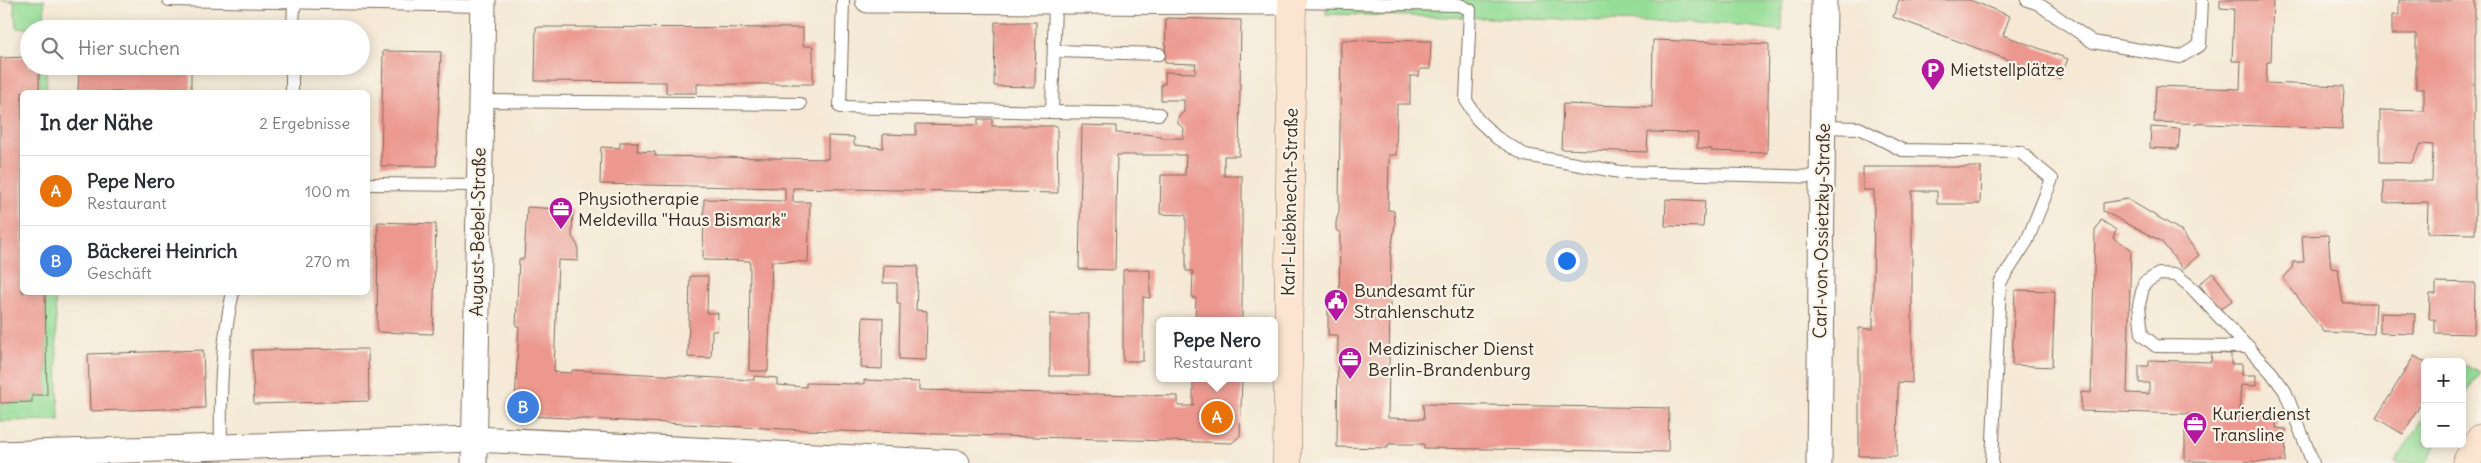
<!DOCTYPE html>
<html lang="de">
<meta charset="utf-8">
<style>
body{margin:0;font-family:Delius,sans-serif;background:#f7f7f7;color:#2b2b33}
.controls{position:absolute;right:15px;bottom:15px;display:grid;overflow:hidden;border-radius:8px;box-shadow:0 2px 12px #0003}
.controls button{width:45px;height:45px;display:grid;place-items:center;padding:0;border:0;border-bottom:1px solid #e1e1e2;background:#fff;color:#2b2b33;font:25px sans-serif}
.you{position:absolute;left:1566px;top:260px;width:18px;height:18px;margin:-12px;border:4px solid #fff;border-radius:50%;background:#1a73e8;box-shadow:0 0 0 8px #1a73e833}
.badge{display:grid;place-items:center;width:32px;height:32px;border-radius:50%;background:#b5179e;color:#fff;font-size:16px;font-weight:700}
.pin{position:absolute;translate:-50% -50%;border:2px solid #fff;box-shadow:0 1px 5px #0006}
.popup{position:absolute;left:1156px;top:317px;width:122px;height:65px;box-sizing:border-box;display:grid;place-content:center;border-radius:8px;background:#fff;filter:drop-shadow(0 1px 4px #0005);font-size:16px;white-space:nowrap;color:#7c7c81}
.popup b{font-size:19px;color:#2b2b33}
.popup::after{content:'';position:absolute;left:50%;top:100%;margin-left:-10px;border:10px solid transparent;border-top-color:#fff}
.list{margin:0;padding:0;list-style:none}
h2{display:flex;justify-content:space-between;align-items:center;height:65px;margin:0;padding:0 20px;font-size:21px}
h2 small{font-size:16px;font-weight:400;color:#7c7c81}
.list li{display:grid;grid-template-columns:32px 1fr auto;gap:15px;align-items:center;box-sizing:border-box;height:70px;padding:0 20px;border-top:1px solid #e1e1e2}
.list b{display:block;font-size:19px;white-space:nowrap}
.list p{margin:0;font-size:16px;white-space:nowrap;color:#7c7c81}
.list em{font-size:16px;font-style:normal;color:#7c7c81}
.icon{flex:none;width:28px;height:28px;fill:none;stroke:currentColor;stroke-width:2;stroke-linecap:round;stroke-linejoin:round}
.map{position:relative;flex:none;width:2481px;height:463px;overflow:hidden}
.search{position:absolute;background:#fff;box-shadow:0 2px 12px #0003;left:20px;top:20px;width:350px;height:55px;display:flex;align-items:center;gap:12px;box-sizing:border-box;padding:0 18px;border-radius:28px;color:#7c7c81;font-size:19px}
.panel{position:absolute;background:#fff;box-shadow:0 2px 12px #0003;left:20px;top:90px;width:350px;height:205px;border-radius:8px}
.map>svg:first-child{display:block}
.green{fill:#96de98;stroke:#68845b}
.building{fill:#ec988f}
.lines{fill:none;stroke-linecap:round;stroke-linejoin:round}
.service-casing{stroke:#7c6d5e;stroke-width:14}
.minor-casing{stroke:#7c6d5e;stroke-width:27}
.secondary-casing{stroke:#7c6d5e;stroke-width:29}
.service{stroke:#fff;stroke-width:12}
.minor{stroke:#fff;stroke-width:25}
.secondary{stroke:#fce5d0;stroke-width:28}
.labels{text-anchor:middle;stroke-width:4.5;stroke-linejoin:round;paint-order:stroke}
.poi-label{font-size:18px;fill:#3b2a1e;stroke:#f7f3e8;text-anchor:start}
.street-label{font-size:18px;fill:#3b2a1e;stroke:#f7f3e8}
</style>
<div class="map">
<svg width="2481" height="463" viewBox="0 0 2481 463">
<rect width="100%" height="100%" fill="#f7f3e8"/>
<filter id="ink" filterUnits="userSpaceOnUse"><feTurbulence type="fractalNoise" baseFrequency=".02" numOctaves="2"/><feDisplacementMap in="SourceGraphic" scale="10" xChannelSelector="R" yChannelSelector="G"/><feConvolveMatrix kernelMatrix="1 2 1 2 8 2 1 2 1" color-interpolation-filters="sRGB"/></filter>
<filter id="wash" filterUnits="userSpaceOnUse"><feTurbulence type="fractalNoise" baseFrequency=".0096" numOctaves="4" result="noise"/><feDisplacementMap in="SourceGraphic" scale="20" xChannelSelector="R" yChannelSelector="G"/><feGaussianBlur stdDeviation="1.12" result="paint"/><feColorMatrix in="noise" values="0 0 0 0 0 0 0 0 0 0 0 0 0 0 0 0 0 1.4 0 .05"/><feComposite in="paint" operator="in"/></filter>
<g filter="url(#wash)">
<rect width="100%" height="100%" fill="#f5e9d5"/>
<g class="green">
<polygon points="0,0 44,0 45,29 16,28 14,1"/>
<polygon points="1326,0 1782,0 1782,31 1730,24 1326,14"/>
<polygon points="39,66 46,66 47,92 39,92"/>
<polygon points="45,293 55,293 59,420 0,421 0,403 32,402 32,395 47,395"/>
<polygon points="2462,363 2479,373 2462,401"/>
<polygon points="2425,415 2425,444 2437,444 2426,463 2395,463"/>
</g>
<g id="blocks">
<g class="building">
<polygon points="1899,0 1970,0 2010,16 2003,35 2068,59 2060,79 1893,17"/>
<polygon points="2220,0 2273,0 2271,62 2267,62 2266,83 2344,86 2342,129 2154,122 2156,86 2240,89 2241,61 2232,61 2234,9 2220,8"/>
<polygon points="2399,0 2475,0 2475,234 2427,233 2428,202 2384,203 2383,181 2432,181 2433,145 2421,144 2411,163 2380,162 2380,110 2424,111 2424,89 2416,89 2416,34 2392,34 2392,15 2399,15"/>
<polygon points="1166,18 1241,20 1239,156 1224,156 1224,176 1242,176 1242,321 1195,321 1196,298 1192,298 1193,271 1186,271 1186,215 1160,214 1161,175 1185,175 1186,155 1117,155 1115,270 1079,269 1082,125 1116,126 1116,133 1145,134 1161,136 1161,138 1183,138 1184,128 1178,124 1178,117 1184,112 1184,100 1161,100 1161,84 1165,84 1165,72 1195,73 1196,64 1165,63"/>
<polygon points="995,22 1036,22 1035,87 994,86"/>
<polygon points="536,27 803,28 803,46 813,46 813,84 697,84 697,93 666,93 666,82 535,81"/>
<polygon points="1341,40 1431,41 1430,69 1420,69 1419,76 1410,76 1410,104 1397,104 1396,155 1389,155 1388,210 1394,211 1395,224 1391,252 1388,418 1424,419 1423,404 1669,408 1668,452 1424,448 1424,444 1388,444 1388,448 1337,447 1338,335 1328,335 1328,308 1339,308 1340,233 1336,230 1336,222 1339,211"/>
<polygon points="1653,40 1769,44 1767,153 1711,151 1712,149 1697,148 1698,133 1648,132 1647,152 1561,149 1563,104 1652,107"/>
<polygon points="383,51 441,52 436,166 381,166"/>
<polygon points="29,57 29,66 39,66 39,92 22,92 22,292 45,292 47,395 32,395 32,402 0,403 0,58"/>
<polygon points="79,68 191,71 191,92 78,92"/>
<polygon points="978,119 992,119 992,126 1057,126 1058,193 793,188 793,202 810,202 808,262 772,261 768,371 749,371 750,261 703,260 704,199 785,201 785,188 600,184 601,147 620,148 620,142 638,142 637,151 655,152 655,156 828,159 828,136 854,137 854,145 883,148 883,134 916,135 916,124 978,125"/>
<polygon points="2151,127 2180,129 2178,149 2150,148"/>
<polygon points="1863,167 1981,167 1980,204 1937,204 1937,191 1912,191 1912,383 1898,382 1897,456 1859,456 1859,328 1873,329 1874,190 1863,190"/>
<polygon points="1666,199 1705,201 1703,227 1665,226"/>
<polygon points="2127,199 2180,230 2199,255 2183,269 2161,241 2103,211 2103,203"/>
<polygon points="527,207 573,210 572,237 578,246 578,261 558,260 554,372 572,373 572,370 754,380 754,376 777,378 777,385 806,387 806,383 864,384 864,380 919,382 919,390 1178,396 1178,406 1193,406 1193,378 1242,378 1240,436 1232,443 804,430 527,416 515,402 519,326 516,326 519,259 524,259"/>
<polygon points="2101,220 2116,230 2113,238 2131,249 2127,393 2149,394 2149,383 2139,383 2139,366 2149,366 2149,360 2211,362 2212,353 2231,354 2231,364 2242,364 2242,375 2256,375 2256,386 2241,385 2239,414 2255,415 2255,410 2277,410 2276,428 2286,429 2285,462 2185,461 2185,431 2188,431 2189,414 2081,411 2081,392 2091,393 2095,231"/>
<polygon points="378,222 436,224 433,334 377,332"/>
<polygon points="2328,235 2331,268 2338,269 2343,303 2376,303 2374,334 2324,332 2283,278 2292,269 2293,262 2304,262 2302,236"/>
<polygon points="884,265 918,266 916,310 927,311 926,360 899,359 900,304 897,304 897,283 883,283"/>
<polygon points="1123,270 1150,270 1150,298 1143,297 1143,361 1123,361"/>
<polygon points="2213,273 2233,300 2219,310 2199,284"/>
<polygon points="690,276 708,276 707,313 718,313 717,331 712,331 711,358 688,357"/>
<polygon points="2436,282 2475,283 2474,334 2435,333 2435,319 2429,319 2430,294 2436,294"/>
<polygon points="2015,290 2055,291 2052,367 2012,365"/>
<polygon points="2380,313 2415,314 2414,334 2380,333"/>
<rect x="1050" y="314" width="39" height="62"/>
<polygon points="863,317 883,318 882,369 861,368"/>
<polygon points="368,349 369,401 254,404 252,350"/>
<polygon points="203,350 205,408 90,411 88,354"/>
<polygon points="2414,356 2425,362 2425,397 2403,434 2376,418"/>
</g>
</g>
</g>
<g filter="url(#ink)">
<use href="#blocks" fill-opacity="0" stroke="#7c6d5e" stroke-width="1"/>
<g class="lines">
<defs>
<g id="service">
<polyline points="169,0 483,6"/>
<polyline points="843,0 840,107 1052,112 1055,2"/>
<polyline points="2027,0 2037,3 2093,42 2180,57 2200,45 2202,0"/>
<polyline points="1292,2 1460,5 1470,10 1466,100 1477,119 1497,138 1525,155 1620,172 1822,177"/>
<polyline points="293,29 294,4"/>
<polyline points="1054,51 1159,54"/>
<polyline points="292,92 292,66"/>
<polyline points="481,101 800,104"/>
<polyline points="1052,112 1159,114"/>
<polyline points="1823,127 1859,128 1902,150 2020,152 2052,179 2027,241 2000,283 1992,463"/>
<polyline points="368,184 479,185"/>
<polyline points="2249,347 2156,346 2142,335 2139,305 2144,283 2159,274 2176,275 2190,286 2271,372 2285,391 2313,463"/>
<path d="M221,447c-1,-52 0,-103 12,-155"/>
</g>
<g id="minor">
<polyline points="868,0 1292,2"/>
<polyline points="0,454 474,439 957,463"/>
<polyline points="474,463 483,0"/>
<polyline points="1819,463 1824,0"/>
</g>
<g id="secondary">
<polyline points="1287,463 1292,0"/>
<polyline points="2466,463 2481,438"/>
</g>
</defs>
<use href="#service" class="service-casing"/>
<use href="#minor" class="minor-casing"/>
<use href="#secondary" class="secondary-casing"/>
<use href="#service" class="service"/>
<use href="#minor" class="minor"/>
<use href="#secondary" class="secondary"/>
</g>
</g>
<defs>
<symbol id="parking-pin" viewBox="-11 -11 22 30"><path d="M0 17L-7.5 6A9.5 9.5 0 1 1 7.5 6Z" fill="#b5179e" stroke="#f7f3e8"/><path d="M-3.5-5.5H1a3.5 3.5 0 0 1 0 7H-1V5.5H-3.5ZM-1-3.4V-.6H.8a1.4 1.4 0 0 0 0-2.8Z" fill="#fff"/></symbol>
<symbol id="office-pin" viewBox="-11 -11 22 30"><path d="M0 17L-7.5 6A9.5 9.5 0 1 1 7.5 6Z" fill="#b5179e" stroke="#f7f3e8"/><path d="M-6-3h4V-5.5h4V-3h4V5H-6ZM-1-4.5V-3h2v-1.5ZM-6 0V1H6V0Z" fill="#fff"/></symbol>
<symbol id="civic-pin" viewBox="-11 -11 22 30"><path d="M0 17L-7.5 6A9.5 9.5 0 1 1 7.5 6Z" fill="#b5179e" stroke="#f7f3e8"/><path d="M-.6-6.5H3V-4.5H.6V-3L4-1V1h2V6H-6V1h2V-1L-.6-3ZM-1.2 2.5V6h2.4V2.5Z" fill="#fff"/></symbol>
</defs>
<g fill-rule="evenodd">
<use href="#parking-pin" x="1919" y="56" width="28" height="38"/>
<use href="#office-pin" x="547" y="195" width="28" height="38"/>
<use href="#civic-pin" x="1322" y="287" width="28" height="38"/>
<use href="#office-pin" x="1336" y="345" width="28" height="38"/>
<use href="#office-pin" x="2181" y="410" width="28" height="38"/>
</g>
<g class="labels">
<g class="poi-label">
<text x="1950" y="76">Mietstellplätze</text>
<text x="578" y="205">Physiotherapie<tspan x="578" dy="21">Meldevilla "Haus Bismark"</tspan></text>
<text x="1354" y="297">Bundesamt für<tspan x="1354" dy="21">Strahlenschutz</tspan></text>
<text x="1368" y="355">Medizinischer Dienst<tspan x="1368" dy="21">Berlin-Brandenburg</tspan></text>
<text x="2212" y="420">Kurierdienst<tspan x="2212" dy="21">Transline</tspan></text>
</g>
<g class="street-label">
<text transform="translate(1290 202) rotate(-89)" y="6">Karl-Liebknecht-Straße</text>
<text transform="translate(1822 231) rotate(-89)" y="6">Carl-von-Ossietzky-Straße</text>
<text transform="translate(478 232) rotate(-89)" y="6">August-Bebel-Straße</text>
</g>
</g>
</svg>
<div class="controls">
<button>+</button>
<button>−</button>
</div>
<div class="you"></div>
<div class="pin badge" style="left:1217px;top:417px;background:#e8710a">A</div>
<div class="popup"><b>Pepe Nero</b>Restaurant</div>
<div class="pin badge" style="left:523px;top:407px;background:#3f7fe0">B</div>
<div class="search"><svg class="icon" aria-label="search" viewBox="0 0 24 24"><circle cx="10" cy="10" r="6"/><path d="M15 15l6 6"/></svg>Hier suchen</div>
<section class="panel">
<h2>In der Nähe<small>2 Ergebnisse</small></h2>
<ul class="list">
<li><span class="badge" style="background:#e8710a">A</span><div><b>Pepe Nero</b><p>Restaurant</p></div><em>100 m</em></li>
<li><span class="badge" style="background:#3f7fe0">B</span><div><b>Bäckerei Heinrich</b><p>Geschäft</p></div><em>270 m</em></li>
</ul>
</section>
</div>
